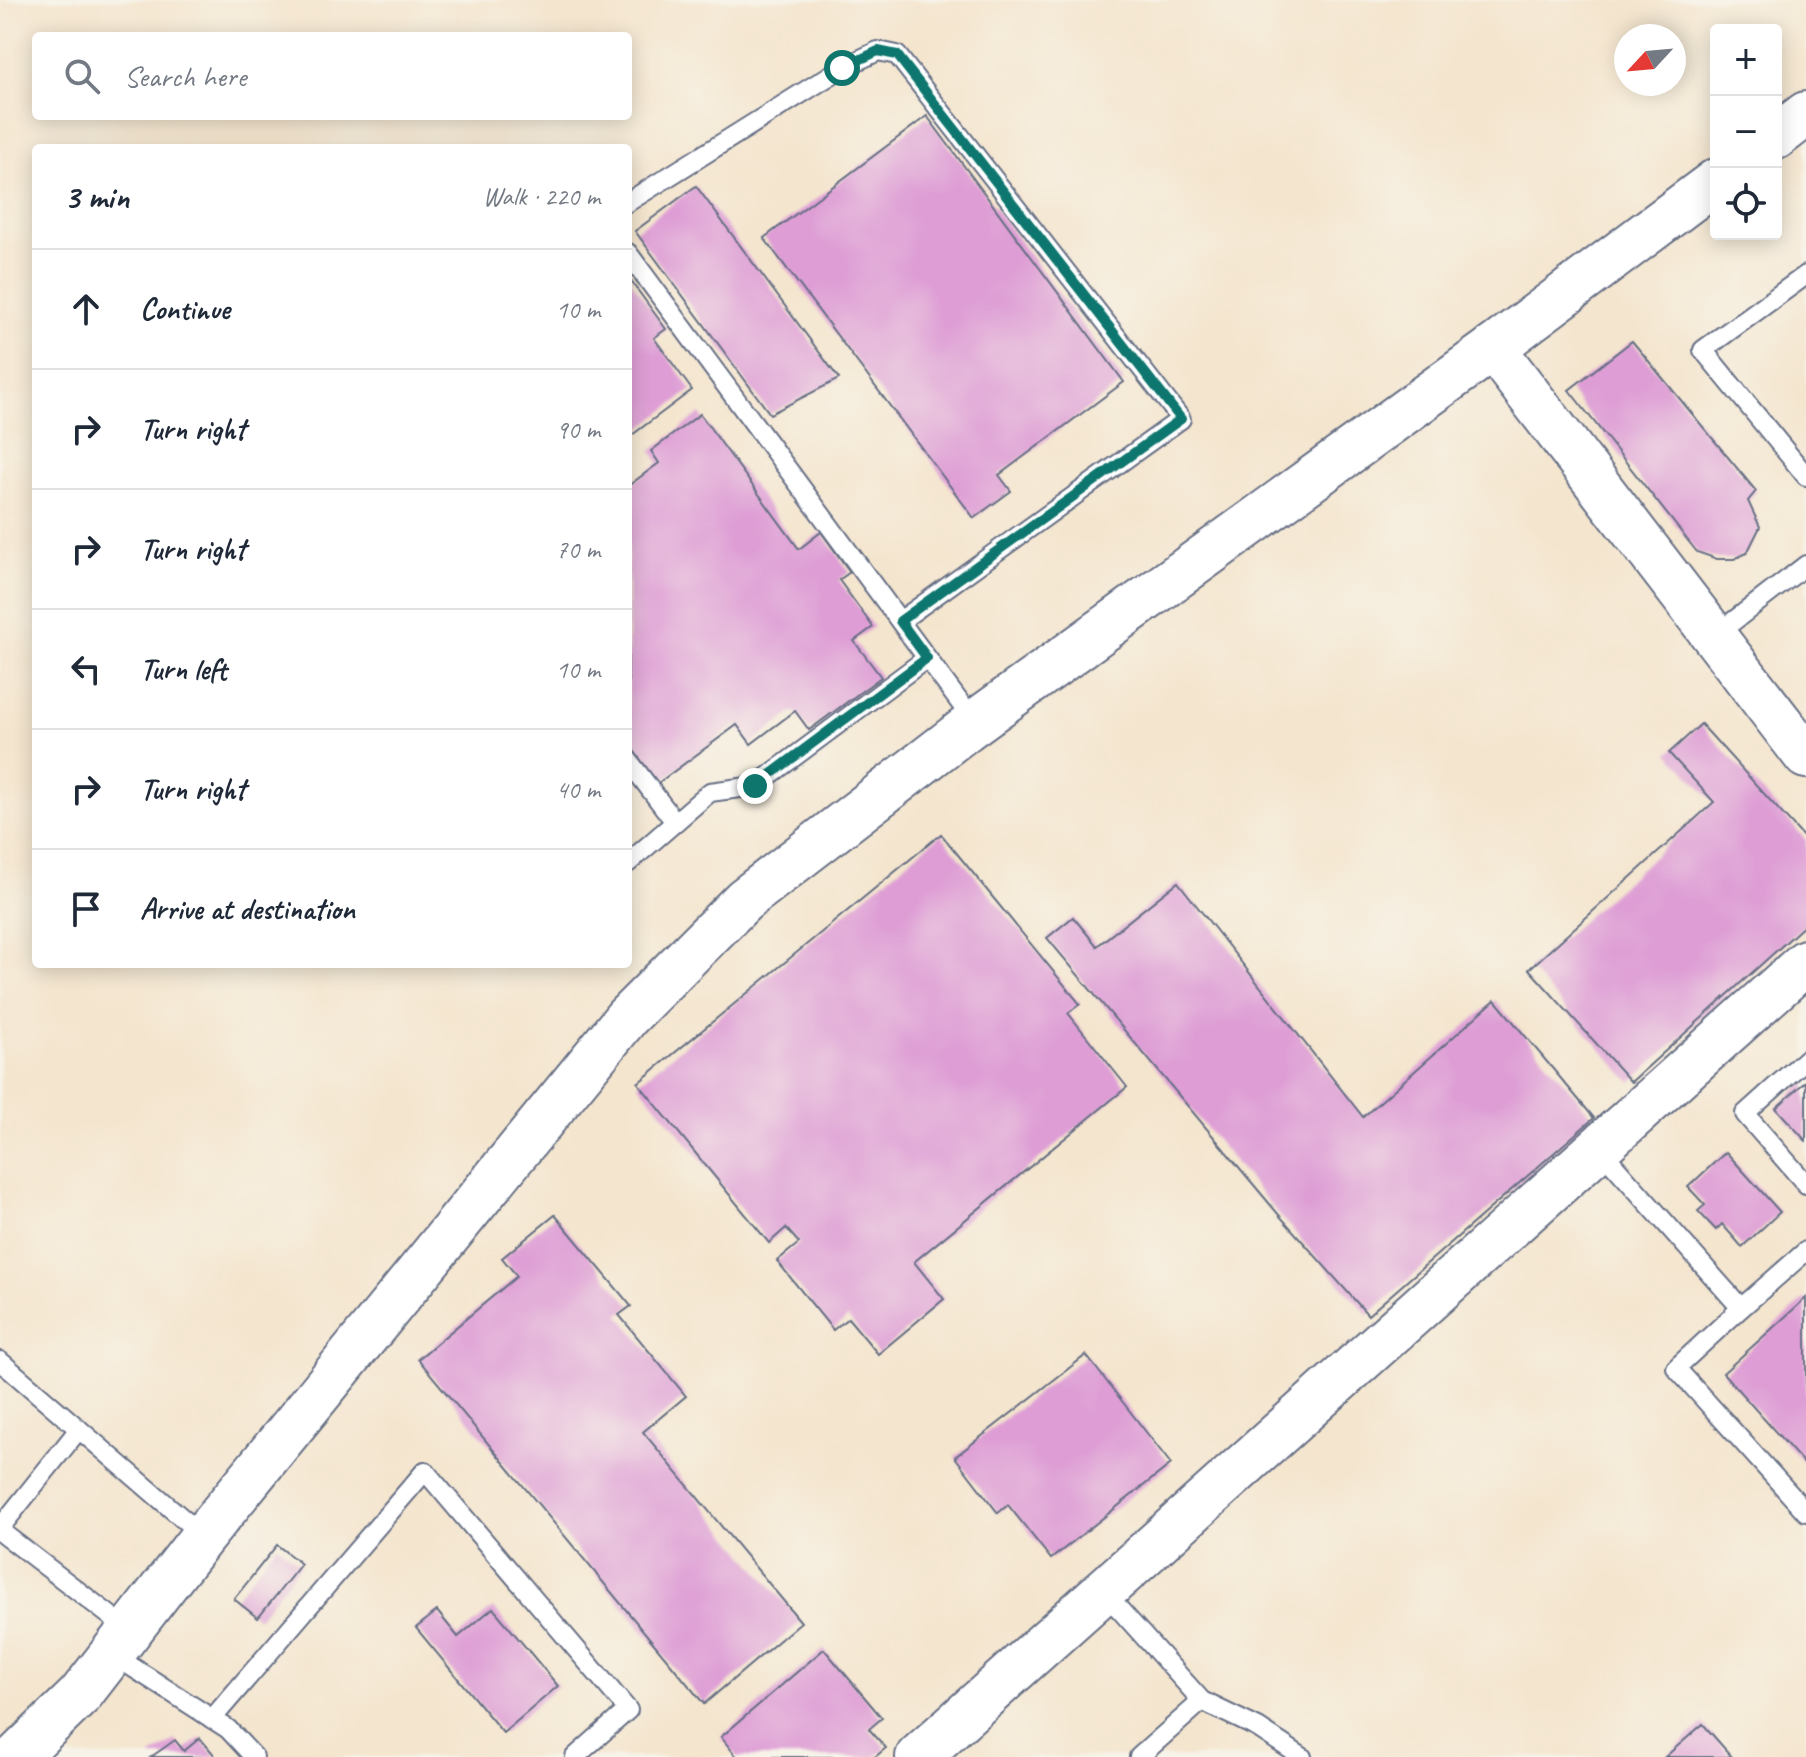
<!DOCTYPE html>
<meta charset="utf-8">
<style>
body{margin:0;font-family:Caveat,sans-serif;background:#f6f6f7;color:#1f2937}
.controls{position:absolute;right:24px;top:24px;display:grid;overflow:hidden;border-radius:8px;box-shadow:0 4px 20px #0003}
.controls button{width:72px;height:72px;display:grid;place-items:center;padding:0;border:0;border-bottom:2px solid #e0e1e3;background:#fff;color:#1f2937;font:40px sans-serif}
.compass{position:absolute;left:1614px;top:24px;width:72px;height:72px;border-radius:50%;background:#fff;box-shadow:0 4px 20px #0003;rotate:244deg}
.stop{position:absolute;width:24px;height:24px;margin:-18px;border:6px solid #0f766e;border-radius:50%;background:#fff}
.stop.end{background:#0f766e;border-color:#fff;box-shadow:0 2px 8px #0008}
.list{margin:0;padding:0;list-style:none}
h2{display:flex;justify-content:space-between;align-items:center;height:104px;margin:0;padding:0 32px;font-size:34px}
h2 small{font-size:26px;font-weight:400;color:#747a83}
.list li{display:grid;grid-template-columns:52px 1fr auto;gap:24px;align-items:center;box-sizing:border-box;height:120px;padding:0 32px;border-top:2px solid #e0e1e3}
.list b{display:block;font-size:30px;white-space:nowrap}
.list em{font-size:26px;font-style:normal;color:#747a83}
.icon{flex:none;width:44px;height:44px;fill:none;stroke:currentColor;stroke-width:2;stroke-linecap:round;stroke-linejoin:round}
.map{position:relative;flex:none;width:1806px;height:1757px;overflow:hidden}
.search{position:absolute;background:#fff;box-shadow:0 4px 20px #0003;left:32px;top:32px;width:600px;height:88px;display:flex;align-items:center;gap:20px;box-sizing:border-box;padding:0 28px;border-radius:8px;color:#747a83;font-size:30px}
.panel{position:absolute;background:#fff;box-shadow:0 4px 20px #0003;left:32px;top:144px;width:600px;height:824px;border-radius:8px}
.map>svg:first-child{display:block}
.building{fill:#de9ed5}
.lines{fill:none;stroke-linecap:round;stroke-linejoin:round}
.service-casing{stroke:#676f85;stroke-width:22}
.tertiary-casing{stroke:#676f85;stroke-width:48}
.service{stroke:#fff;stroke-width:18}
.tertiary{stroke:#fff;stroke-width:44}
.route{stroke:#0f766e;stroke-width:10}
</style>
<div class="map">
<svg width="1806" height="1757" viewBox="0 0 1806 1757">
<rect width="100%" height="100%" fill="#f7f3e8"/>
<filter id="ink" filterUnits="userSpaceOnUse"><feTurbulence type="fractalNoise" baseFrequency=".0125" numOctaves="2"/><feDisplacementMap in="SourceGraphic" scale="16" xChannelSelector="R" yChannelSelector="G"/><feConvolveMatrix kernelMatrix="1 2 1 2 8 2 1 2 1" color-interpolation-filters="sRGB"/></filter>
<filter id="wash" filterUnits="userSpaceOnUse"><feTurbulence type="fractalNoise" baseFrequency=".006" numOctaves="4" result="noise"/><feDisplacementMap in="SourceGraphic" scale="32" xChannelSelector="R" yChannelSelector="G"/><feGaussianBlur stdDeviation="1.8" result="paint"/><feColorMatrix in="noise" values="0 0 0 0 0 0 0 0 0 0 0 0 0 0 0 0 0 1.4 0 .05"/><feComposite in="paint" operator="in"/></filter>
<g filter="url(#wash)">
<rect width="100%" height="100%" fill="#f4e5ce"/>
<g id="blocks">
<g class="building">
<polygon points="927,116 1124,382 999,475 1011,491 974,518 764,238"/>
<polygon points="696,186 839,379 770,414 635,231"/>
<polygon points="628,277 666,329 654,338 692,390 628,438"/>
<polygon points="1632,341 1756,491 1748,501 1760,527 1747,553 1734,559 1717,559 1697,552 1569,390"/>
<polygon points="700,414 799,549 821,532 850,572 839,580 873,627 854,641 881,677 809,730 795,711 751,744 737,725 658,783 628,743 628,486 659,463 651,451"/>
<polygon points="1701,724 1806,840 1806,924 1631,1082 1529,969 1714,802 1669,753"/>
<polygon points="941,834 1080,1004 1068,1013 1127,1087 914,1262 944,1299 878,1354 848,1318 833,1330 777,1261 799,1243 786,1228 769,1243 638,1083"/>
<polygon points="1178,882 1363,1117 1495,1000 1594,1118 1368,1315 1279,1215 1047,938 1073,917 1097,946"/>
<polygon points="1806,1081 1806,1141 1776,1108"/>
<polygon points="1726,1152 1780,1212 1742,1247 1722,1224 1716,1230 1698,1211 1705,1205 1688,1187"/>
<polygon points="555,1215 631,1306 619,1315 686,1396 643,1432 801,1622 704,1704 418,1359 517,1276 502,1258"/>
<polygon points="1806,1298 1806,1466 1723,1373"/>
<polygon points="1086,1355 1171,1464 1051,1559 1008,1505 998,1513 955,1457"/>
<polygon points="277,1545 301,1564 258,1618 234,1599"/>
<polygon points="493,1608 558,1686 503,1733 416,1628 437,1611 458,1637"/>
<polygon points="824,1649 882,1718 869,1729 886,1748 875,1757 737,1757 721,1737"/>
<polygon points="1703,1724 1732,1757 1665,1757"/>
<polygon points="200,1738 216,1757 151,1757 175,1740 184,1751"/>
</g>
</g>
</g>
<g filter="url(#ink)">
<use href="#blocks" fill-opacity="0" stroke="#676f85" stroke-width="2"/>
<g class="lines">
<defs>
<g id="service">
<polyline points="628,202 842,68 878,51 897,55 1181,419 900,621"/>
<polyline points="628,253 975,723"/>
<polyline points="1806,275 1703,350 1806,476"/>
<polyline points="1714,636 1806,565"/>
<polyline points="628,760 675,822"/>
<polyline points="628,863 710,792 755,786 927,658"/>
<polyline points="1806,1059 1745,1114 1806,1184"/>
<polyline points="1599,1148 1741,1308 1676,1368 1806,1512"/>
<polyline points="1741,1308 1806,1251"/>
<polyline points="0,1361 203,1536"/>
<polyline points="0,1528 79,1429"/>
<polyline points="0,1531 130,1631"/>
<polyline points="1103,1591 1202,1701 1258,1728 1302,1757"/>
<polyline points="112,1654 228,1729 254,1757"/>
<polyline points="212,1719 425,1471 628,1710 575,1757"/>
<polyline points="1139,1757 1202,1701"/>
</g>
<g id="tertiary">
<polyline points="1776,137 1806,114"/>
<polyline points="1493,348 1806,756"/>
<polyline points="16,1757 80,1695 203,1536 627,1017 744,900 966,729 1493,348 1716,181"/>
<polyline points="918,1757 1806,962"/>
</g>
</defs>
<use href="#service" class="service-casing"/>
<use href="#tertiary" class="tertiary-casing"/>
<use href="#service" class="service"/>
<use href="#tertiary" class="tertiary"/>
</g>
</g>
<g class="lines" filter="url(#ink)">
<polyline class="route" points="755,786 927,658 900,621 1181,419 897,55 878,51 842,68"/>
</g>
</svg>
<div class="controls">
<button>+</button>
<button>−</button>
<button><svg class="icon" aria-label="locate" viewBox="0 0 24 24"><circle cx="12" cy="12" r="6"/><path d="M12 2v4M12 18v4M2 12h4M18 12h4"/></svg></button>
</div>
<svg class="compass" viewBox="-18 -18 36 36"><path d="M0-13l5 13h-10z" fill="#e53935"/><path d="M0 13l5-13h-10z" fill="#747a83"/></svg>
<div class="stop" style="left:842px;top:68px"></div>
<div class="stop end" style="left:755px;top:786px"></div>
<div class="search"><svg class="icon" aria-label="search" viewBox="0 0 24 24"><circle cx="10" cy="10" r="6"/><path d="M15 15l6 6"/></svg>Search here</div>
<section class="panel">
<h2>3 min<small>Walk · 220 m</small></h2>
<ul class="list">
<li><svg class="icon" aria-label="ahead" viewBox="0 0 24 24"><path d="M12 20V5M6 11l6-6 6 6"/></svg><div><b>Continue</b></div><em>10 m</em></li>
<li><svg class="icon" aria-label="right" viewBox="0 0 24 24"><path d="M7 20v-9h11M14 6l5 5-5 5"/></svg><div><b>Turn right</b></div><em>90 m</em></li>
<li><svg class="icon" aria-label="right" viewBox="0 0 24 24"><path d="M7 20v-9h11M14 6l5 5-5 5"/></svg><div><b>Turn right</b></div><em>70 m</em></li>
<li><svg class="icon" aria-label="left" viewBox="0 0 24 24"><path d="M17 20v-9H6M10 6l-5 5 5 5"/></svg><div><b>Turn left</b></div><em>10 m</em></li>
<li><svg class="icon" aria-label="right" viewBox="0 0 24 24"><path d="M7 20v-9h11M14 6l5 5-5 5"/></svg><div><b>Turn right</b></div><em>40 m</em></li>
<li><svg class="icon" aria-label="arrive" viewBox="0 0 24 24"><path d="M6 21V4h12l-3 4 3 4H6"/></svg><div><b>Arrive at destination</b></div></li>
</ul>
</section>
</div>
